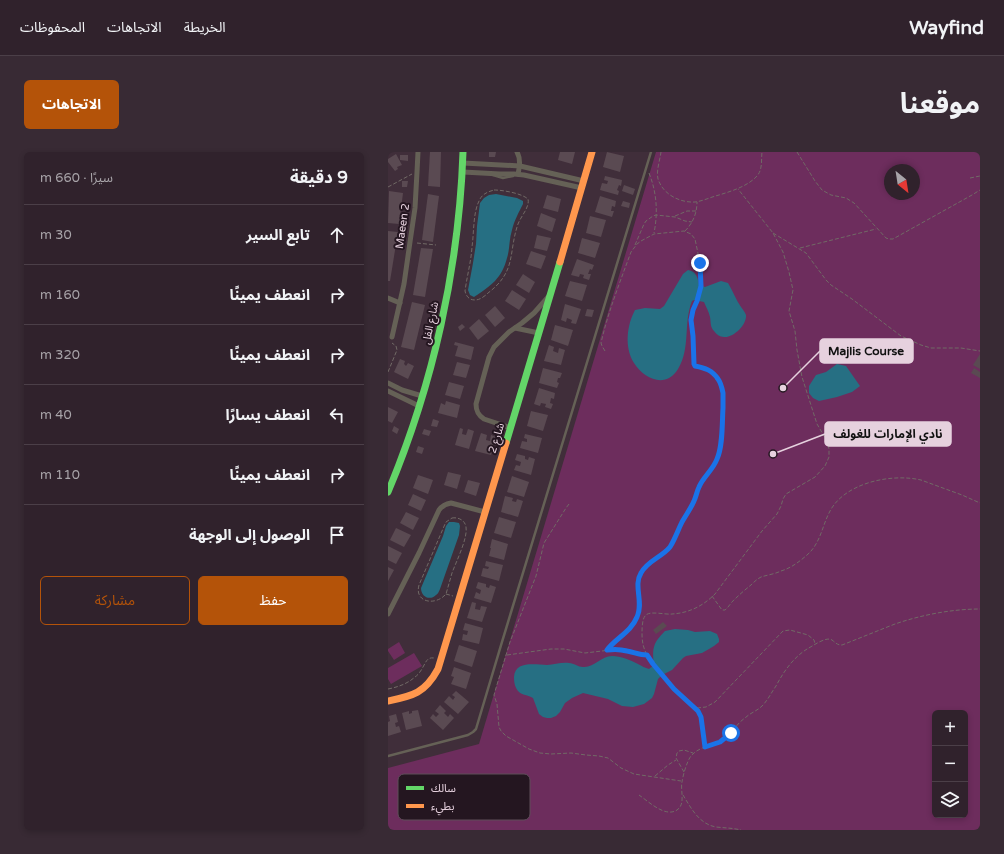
<!DOCTYPE html>
<html lang="ar">
<meta charset="utf-8">
<style>
body{margin:0;font-family:"Varela Round","Noto Sans Arabic",sans-serif;background:#382a34;color:#f1f3f6;direction:rtl}
.controls{position:absolute;right:12px;bottom:12px;display:grid;overflow:hidden;border-radius:6px;box-shadow:0 2px 6px #0003}
.controls button{width:36px;height:36px;display:grid;place-items:center;padding:0;border:0;border-bottom:1px solid #4b3f48;background:#30222c;color:#f1f3f6;font:20px sans-serif}
.compass{position:absolute;left:496px;top:12px;width:36px;height:36px;border-radius:50%;background:#30222c;box-shadow:0 2px 6px #0003;rotate:150deg}
.stop{position:absolute;width:12px;height:12px;margin:-9px;border:3px solid #1a73e8;border-radius:50%;background:#fff}
.stop.end{background:#1a73e8;border-color:#fff;box-shadow:0 1px 4px #0008}
.list{margin:0;padding:0;list-style:none}
h2{display:flex;justify-content:space-between;align-items:center;height:52px;margin:0;padding:0 16px;font-size:17px}
h2 small{font-size:13px;font-weight:400;color:#a8a4a9}
.list li{display:grid;grid-template-columns:26px 1fr auto;gap:12px;align-items:center;box-sizing:border-box;height:60px;padding:0 16px;border-top:1px solid #4b3f48}
.list b{display:block;font-size:15px;white-space:nowrap}
.list em{font-size:13px;font-style:normal;color:#a8a4a9}
.actions{display:flex;gap:8px;padding:12px 16px}
.actions a{flex:1;padding:9px 0;border:1px solid #b45309;border-radius:6px;text-align:center;font-size:14px;color:#b45309}
.actions .main{background:#b45309;color:#fff}
.icon{flex:none;width:22px;height:22px;fill:none;stroke:currentColor;stroke-width:2;stroke-linecap:round;stroke-linejoin:round}
.map{position:relative;flex:none;width:592px;height:678px;overflow:hidden;direction:ltr;border-radius:6px}
header{display:flex;align-items:center;gap:24px;box-sizing:border-box;height:56px;padding:0 20px;background:#30222c;border-bottom:1px solid #4b3f48}
header strong{font-size:19px}
nav{display:flex;gap:22px;margin-inline-start:auto;font-size:14px}
.intro{display:flex;align-items:center;justify-content:space-between;box-sizing:border-box;height:96px;padding:0 24px}
h1{margin:0;font-size:28px}
.button{padding:10px 18px;border-radius:6px;background:#b45309;color:#fff;font-size:14px;font-weight:700}
main{display:flex;gap:24px;padding:0 24px}
aside{flex:1;background:#30222c;border-radius:6px;box-shadow:0 2px 6px #0003}
.map>svg:first-child{display:block}
.green{fill:#6d2d5d;fill-rule:evenodd}
.water{fill:#266f83}
.building{fill:#5a4a52}
.lines{fill:none;stroke-linecap:round;stroke-linejoin:round}
.path{stroke:#716a66;stroke-width:1;stroke-dasharray:4 2;stroke-linecap:butt}
.lane{stroke:#656156;stroke-width:2.5}
.street{stroke:#656156;stroke-width:5}
.fast{stroke:#63d668;stroke-width:7}
.slow{stroke:#ff974d;stroke-width:7}
.route{stroke:#1a73e8;stroke-width:5}
.labels{text-anchor:middle;stroke-width:4;stroke-linejoin:round;paint-order:stroke}
.street-label{font-size:11px;fill:#e6d1de;stroke:#241620}
.key{fill:#241620;stroke:#5e4e59;stroke-width:1}
.key-label{font-size:11px;fill:#e6d1de}
.leader{fill:none;stroke:#e6d1de;stroke-width:1.5}
.callout-dot{fill:#e6d1de;stroke:#241620;stroke-width:1.5}
.callout{fill:#e6d1de;stroke:#e6d1de;stroke-width:1.5}
.callout-label{font-size:12px;text-anchor:middle;font-weight:bold;fill:#111}
</style>
<header>
<strong>Wayfind</strong>
<nav><a>الخريطة</a><a>الاتجاهات</a><a>المحفوظات</a></nav>
</header>
<div class="intro"><h1>موقعنا</h1><a class="button">الاتجاهات</a></div>
<main>
<div class="map">
<svg width="592" height="678" viewBox="0 0 592 678">
<rect width="100%" height="100%" fill="#402e3a"/>
<g class="green">
<path d="M268,0h324v678h-592v-62l91,-24zM502,18h24v24h-24zM547,561h30v102h-30z"/>
<polygon points="11,490 17,501 6,508 0,499 0,497"/>
<polygon points="26,501 34,514 3,532 0,527 0,516"/>
</g>
<g class="water">
<path d="M108,42l21,4 6,3v3c-4,8 -9,17 -11,26 -3,9 -2,19 -5,28 -5,20 -16,28 -33,39l-4,-2 -2,-5 5,-27 3,-19 1,-18 3,-23 4,-5 5,-3z"/>
<path d="M300,118c8,1 10,8 11,15l6,2 16,-6 7,2c5,8 8,17 13,24 2,3 4,5 5,8 1,10 -13,23 -22,22 -4,0 -8,-3 -10,-6 -4,-4 -3,-9 -4,-14 -1,-5 -4,-10 -6,-15l-10,-2 -2,1c-9,22 -1,47 -14,68 -12,20 -34,10 -44,-6 -10,-16 -7,-38 1,-53l10,-2 15,1 4,-3 19,-32z"/>
<polygon points="449,212 458,214 472,234 464,240 449,245 431,249 425,246 421,241 421,234 428,223 438,220"/>
<path d="M61,370h5l5,1 1,3 -1,9 -19,54c-1,2 -2,5 -4,6 -6,6 -15,2 -15,-7l22,-52 3,-10z"/>
<path d="M287,477l13,1 7,2 15,-1 7,3 2,5v3l-5,4 -5,3 -7,4 -16,3 -3,2 -11,12 -10,5 -4,4 -4,15 -2,4 -8,6 -11,3 -11,-1 -14,-7 -25,-6 -11,5 -7,5 -5,9 -4,4 -5,2h-4l-4,-1 -4,-3 -6,-16c-5,-3 -11,-3 -14,-6 -4,-4 -5,-9 -5,-15 1,-17 22,-12 33,-12 7,0 14,-3 22,-2 5,0 9,4 14,4 11,1 18,-11 29,-11 9,0 18,4 26,8 4,2 7,4 11,5l5,-4c-2,-17 -1,-22 11,-34z"/>
</g>
<g class="building">
<polygon points="42,0 53,0 52,35 40,34"/>
<polygon points="101,0 108,0 107,5 101,5"/>
<polygon points="172,0 187,0 184,12 170,8"/>
<polygon points="219,0 236,4 232,20 215,15"/>
<polygon points="8,2 14,13 9,15 10,17 7,19 0,10 0,7"/>
<polygon points="12,3 20,3 20,9 12,8"/>
<polygon points="217,24 234,28 233,34 231,33 229,38 231,39 230,43 212,38 214,31 219,32 220,29 216,28"/>
<polygon points="14,29 20,29 19,35 14,35"/>
<polygon points="236,33 247,37 245,43 234,39"/>
<polygon points="1,39 15,41 11,72 0,71"/>
<polygon points="40,42 51,44 45,90 34,88"/>
<polygon points="159,43 173,47 170,60 155,56"/>
<polygon points="212,44 228,49 227,55 224,54 223,59 226,59 224,65 207,60"/>
<polygon points="235,49 242,51 241,56 233,54"/>
<polygon points="153,61 168,67 164,80 149,74"/>
<polygon points="202,64 218,68 213,85 198,81"/>
<polygon points="0,79 10,80 2,129 0,129"/>
<polygon points="149,83 163,86 159,99 146,96"/>
<polygon points="194,86 212,91 207,106 190,101"/>
<polygon points="33,96 45,97 37,145 25,143"/>
<polygon points="143,99 158,104 153,117 138,112"/>
<polygon points="189,107 206,113 204,118 202,117 200,122 203,122 201,128 195,126 196,123 192,122 191,125 183,123"/>
<polygon points="135,122 147,130 141,141 128,133"/>
<polygon points="182,129 199,133 194,149 177,144"/>
<polygon points="124,138 138,147 131,158 117,149"/>
<polygon points="24,150 37,153 26,198 13,195"/>
<polygon points="177,152 193,157 188,172 183,171 184,168 179,166 178,170 173,168"/>
<polygon points="107,154 117,166 107,175 97,163"/>
<polygon points="199,157 206,158 204,165 197,164"/>
<polygon points="91,167 101,179 90,188 81,176"/>
<polygon points="74,172 77,175 72,179 70,175"/>
<polygon points="167,173 185,178 180,194 163,188"/>
<polygon points="67,190 86,195 83,208 67,204 70,194 66,193"/>
<polygon points="161,193 166,195 165,199 170,201 171,196 177,198 173,213 156,209"/>
<polygon points="592,202 592,217 585,213"/>
<polygon points="12,207 17,209 16,212 18,214 20,211 26,214 20,227 6,220"/>
<polygon points="69,210 82,213 78,226 65,223"/>
<polygon points="155,216 174,221 172,226 170,226 169,230 171,231 169,236 151,231"/>
<polygon points="586,216 592,220 592,226 583,221"/>
<polygon points="61,230 76,234 72,247 57,243"/>
<polygon points="151,236 167,241 166,247 163,246 162,251 165,252 163,257 157,255 158,252 153,251 152,254 146,252"/>
<polygon points="58,249 72,253 69,266 50,261 53,251 57,253"/>
<polygon points="0,255 10,260 4,271 0,269"/>
<polygon points="143,259 160,263 155,279 139,274"/>
<polygon points="45,267 51,269 49,275 43,274"/>
<polygon points="6,274 11,277 9,282 4,279"/>
<polygon points="72,276 75,277 74,282 78,283 80,277 86,279 81,297 67,293"/>
<polygon points="36,277 43,279 41,284 34,282"/>
<polygon points="93,281 99,283 98,288 102,289 103,283 108,285 103,303 87,299"/>
<polygon points="137,282 154,286 150,301 132,296 134,289 139,290 139,287 136,286"/>
<polygon points="30,294 36,296 34,302 28,300"/>
<polygon points="129,302 137,304 137,307 140,308 141,305 147,307 143,323 126,318 128,313 132,314 133,310 127,308"/>
<polygon points="60,320 73,323 69,337 56,333"/>
<polygon points="30,323 45,328 40,342 25,336"/>
<polygon points="124,324 141,330 136,345 119,340"/>
<polygon points="80,328 92,331 88,344 76,340"/>
<polygon points="25,342 38,348 33,359 20,353"/>
<polygon points="117,344 125,346 124,349 128,350 129,347 135,349 130,365 113,360"/>
<polygon points="18,360 31,366 25,378 12,371"/>
<polygon points="111,365 128,370 123,386 106,381"/>
<polygon points="8,376 23,383 16,395 2,388"/>
<polygon points="104,387 120,392 116,408 101,404 103,396 102,396"/>
<polygon points="0,394 14,401 8,412 0,408"/>
<polygon points="98,409 115,413 111,429 93,424 95,416 100,417 101,415 97,414"/>
<polygon points="0,415 6,418 0,429"/>
<polygon points="90,430 98,432 98,435 101,436 102,433 108,435 103,451 86,446 88,440 92,442 93,438 88,436"/>
<polygon points="84,450 88,451 87,457 92,458 93,454 99,455 94,470 79,466"/>
<polygon points="275,470 279,474 268,482 265,478"/>
<polygon points="77,471 95,476 91,492 74,488 75,482 79,483 80,479 75,478"/>
<polygon points="71,493 89,499 84,515 66,509"/>
<polygon points="66,515 83,521 78,537 63,532 66,525 63,524"/>
<polygon points="68,539 81,550 70,562 56,550 61,544 65,548 67,545 64,543"/>
<polygon points="52,553 58,559 56,561 60,565 62,562 66,566 55,578 42,566 45,562 48,565 51,562 47,559"/>
<polygon points="30,558 34,574 18,578 14,561 21,559 21,562 24,561 24,559"/>
<polygon points="8,562 10,570 7,571 8,575 11,574 13,580 0,584 0,570 2,569 1,564"/>
</g>
<g class="lines">
<g class="path">
<path d="M273,0c-1,8 -5,19 -3,27 5,16 23,24 37,23 8,-1 16,-5 24,-7 13,-4 29,-9 38,-19 6,-7 4,-16 5,-24"/>
<polyline points="409,0 427,29 434,38 443,43 458,46 466,51 498,86 501,87 505,87 584,43 592,38"/>
<path d="M261,21c8,20 9,40 5,60"/>
<polyline points="582,26 592,24"/>
<polyline points="0,35 24,22"/>
<path d="M106,38c8,0 27,3 34,9 2,8 -7,17 -10,25 -10,29 -1,47 -30,69 -3,3 -8,7 -13,7 -6,0 -9,-4 -10,-9 2,-15 6,-29 7,-44 2,-14 1,-34 7,-46 3,-7 8,-9 15,-11z"/>
<polyline points="287,64 299,59 308,59"/>
<path d="M297,79c8,-8 12,-18 12,-29"/>
<polyline points="385,81 418,101 438,128 443,133 464,147 513,184 533,193 543,196 573,196 592,199"/>
<polyline points="29,91 48,93"/>
<polyline points="247,93 256,72 258,69 265,64 268,63 287,65 297,69 304,70"/>
<polyline points="412,96 488,77"/>
<path d="M217,199l-3,-5 -1,-3c7,-31 19,-61 30,-91l6,-8 4,-3 13,-7 30,-3 7,3 4,5 5,24 1,15v8l-4,15 -4,8 -2,11 2,16 1,28 1,2c10,2 17,4 23,13 3,4 4,9 5,14 0,5 0,10 0,15 -1,15 0,38 -6,51 -4,11 -14,18 -18,28 -2,5 -3,10 -5,14 -3,8 -8,14 -12,21 -4,8 -7,17 -12,25 -8,10 -23,14 -29,26 -8,13 3,29 -4,44 -6,15 -21,21 -30,33"/>
<polyline points="0,220 9,198 8,194 4,191"/>
<polyline points="181,352 178,356 156,391 148,424 122,490 108,536 106,543 109,552 111,575 113,579 118,584 141,597 152,601 163,602 183,601 198,603 211,604 220,606 233,616 246,622 293,629"/>
<path d="M64,366c6,-1 13,2 14,9 2,11 -10,35 -14,46 -2,7 -4,14 -6,21 -10,12 -32,9 -27,-9l26,-61 1,-2z"/>
<polyline points="58,442 65,444"/>
<path d="M324,444l10,14h3c4,-3 6,-8 10,-11 5,-5 11,-10 16,-14 3,-3 6,-6 10,-8 6,-2 14,-3 20,-6 10,-3 18,-9 26,-16 13,-11 15,-28 22,-42 14,-30 62,-40 92,-33l41,15 18,8"/>
<polyline points="119,503 163,497 176,497 197,501 231,497 243,500 252,503 258,503"/>
<path d="M0,537c10,-2 19,-5 27,-12 3,-2 6,-6 8,-10 3,-5 4,-10 11,-9"/>
<polyline points="309,556 318,555 327,550 395,479 402,478 420,483 426,488 427,492"/>
<path d="M317,595c-1,-9 -2,-29 -6,-36 -5,-7 -13,-11 -19,-16 -7,-7 -12,-14 -18,-21 -12,-13 -20,-22 -20,-40 0,-5 0,-14 3,-18 4,-6 20,-1 27,-2 17,-1 31,-8 43,-20l47,-63 15,-17 4,-8 2,-7 3,-5 29,-17 10,-11 4,-9v-8l-2,-8 -10,-17 -15,-47 -5,-27 -2,-19 -6,-20 4,-21 -4,-18 -6,-20 -10,-19 -35,-44"/>
<polyline points="296,620 288,606 289,601 291,599 296,598 305,601"/>
<polyline points="267,624 280,613 288,608"/>
<path d="M251,643c9,6 26,23 38,15 9,-6 3,-20 5,-28 1,-7 5,-21 9,-26 7,-9 23,-11 32,-17 9,-5 13,-15 22,-21 5,-5 12,-7 17,-12 6,-6 9,-13 14,-20 8,-15 17,-28 31,-37 6,-3 19,-13 25,-9 4,3 5,5 10,5 18,-7 35,-14 53,-21 26,-9 57,-15 85,-15"/>
<path d="M295,643c8,13 16,29 33,32 9,1 17,1 25,3"/>
</g>
<g class="lane">
<polyline points="105,23 115,26 125,24"/>
<path d="M0,604l80,-21 5,-3 3,-3c57,-193 118,-385 175,-577"/>
</g>
<g class="street">
<path d="M129,0c4,7 3,14 1,22"/>
<polyline points="75,11 132,14 196,29"/>
<polyline points="75,20 112,22 126,22 136,23 194,36"/>
<polyline points="0,146 12,151"/>
<polyline points="127,176 151,181"/>
<polyline points="4,185 16,132 22,90 27,56 29,20 30,0"/>
<polyline points="0,231 14,238 34,244"/>
<polyline points="0,239 31,254"/>
<path d="M123,276l-27,-9c-6,-4 -8,-8 -8,-15l13,-47 5,-10 15,-15 13,-9 12,-10 15,-17"/>
<path d="M0,462l31,-61 20,-43c3,-4 6,-6 12,-7l34,9"/>
</g>
<g class="fast">
<polyline points="118,291 172,110"/>
<path d="M0,340c45,-107 71,-224 75,-340"/>
</g>
<g class="slow">
<polyline points="172,110 204,0"/>
<path d="M0,549c25,-5 37,-8 50,-32l68,-226"/>
</g>
</g>
<g class="lines">
<path class="route" d="M312,111l1,23 -4,15 -4,9 -2,10 2,16 1,28 1,2c10,2 17,4 23,13 3,4 4,9 5,14 0,5 0,10 0,15 -1,15 0,38 -6,51 -4,11 -14,18 -18,28 -2,4 -3,10 -5,14 -3,7 -8,14 -12,21 -4,8 -7,17 -12,25 -8,10 -23,14 -29,26 -8,13 3,29 -4,44 -6,15 -21,21 -30,33 7,-1 13,-1 20,1 7,1 12,4 20,4l6,9 21,25 24,22 3,6 4,30 15,-5 11,-9"/>
</g>
<g class="labels">
<g class="street-label">
<text transform="translate(14 74) rotate(-82)" y="4">Maeen 2</text>
<text transform="translate(42 171) rotate(-78)" y="4">شارع الفل</text>
<text transform="translate(108 286) rotate(-73)" y="4">شارع 2</text>
</g>
</g>
<rect x="10" y="622" width="132" height="46" rx="6" class="key"/>
<rect x="18" y="634" width="18" height="4" fill="#63d668"/>
<rect x="18" y="652" width="18" height="4" fill="#ff974d"/>
<g class="key-label">
<text x="43" y="640">سالك</text>
<text x="43" y="658">بطيء</text>
</g>
<path class="leader" d="M395 236L432 199M385 302L437 282"/>
<g class="callout-dot">
<circle cx="395" cy="236" r="4"/>
<circle cx="385" cy="302" r="4"/>
</g>
<g class="callout">
<rect x="432" y="187" width="93" height="24" rx="4"/>
<rect x="437" y="270" width="126" height="24" rx="4"/>
</g>
<g class="callout-label">
<text x="478" y="203">Majlis Course</text>
<text x="500" y="286">نادي الإمارات للغولف</text>
</g>
</svg>
<div class="controls">
<button>+</button>
<button>−</button>
<button><svg class="icon" aria-label="layers" viewBox="0 0 24 24"><path d="M12 4l9 5-9 5-9-5zM3 14l9 5 9-5"/></svg></button>
</div>
<svg class="compass" viewBox="-18 -18 36 36"><path d="M0-13l5 13h-10z" fill="#e53935"/><path d="M0 13l5-13h-10z" fill="#a8a4a9"/></svg>
<div class="stop" style="left:343px;top:581px"></div>
<div class="stop end" style="left:312px;top:111px"></div>
</div>
<aside>
<h2>9 دقيقة<small>سيرًا · 660 m</small></h2>
<ul class="list">
<li><svg class="icon" aria-label="ahead" viewBox="0 0 24 24"><path d="M12 20V5M6 11l6-6 6 6"/></svg><div><b>تابع السير</b></div><em>30 m</em></li>
<li><svg class="icon" aria-label="right" viewBox="0 0 24 24"><path d="M7 20v-9h11M14 6l5 5-5 5"/></svg><div><b>انعطف يمينًا</b></div><em>160 m</em></li>
<li><svg class="icon" aria-label="right" viewBox="0 0 24 24"><path d="M7 20v-9h11M14 6l5 5-5 5"/></svg><div><b>انعطف يمينًا</b></div><em>320 m</em></li>
<li><svg class="icon" aria-label="left" viewBox="0 0 24 24"><path d="M17 20v-9H6M10 6l-5 5 5 5"/></svg><div><b>انعطف يسارًا</b></div><em>40 m</em></li>
<li><svg class="icon" aria-label="right" viewBox="0 0 24 24"><path d="M7 20v-9h11M14 6l5 5-5 5"/></svg><div><b>انعطف يمينًا</b></div><em>110 m</em></li>
<li><svg class="icon" aria-label="arrive" viewBox="0 0 24 24"><path d="M6 21V4h12l-3 4 3 4H6"/></svg><div><b>الوصول إلى الوجهة</b></div></li>
</ul>
<div class="actions"><a class="main">حفظ</a><a>مشاركة</a></div>
</aside>
</main>
